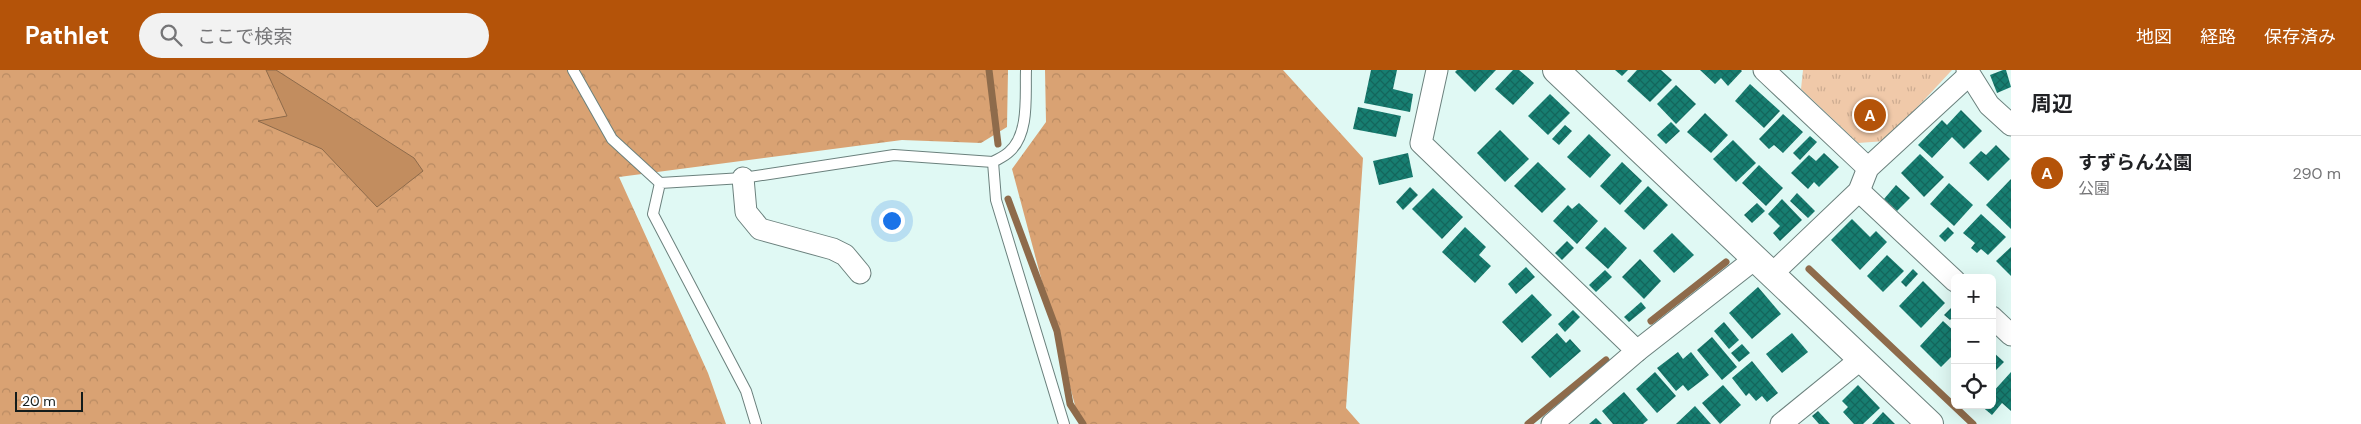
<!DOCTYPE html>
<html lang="ja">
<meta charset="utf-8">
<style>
body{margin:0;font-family:"DM Sans","Noto Sans JP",sans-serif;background:#f2f2f2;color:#202124}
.controls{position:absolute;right:15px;bottom:15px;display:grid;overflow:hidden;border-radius:8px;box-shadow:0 5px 20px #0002}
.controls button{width:45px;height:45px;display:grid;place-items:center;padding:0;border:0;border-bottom:1px solid #e0e0e0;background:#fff;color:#202124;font:25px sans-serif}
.scale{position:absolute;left:15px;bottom:12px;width:68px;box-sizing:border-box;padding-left:5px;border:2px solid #131c1b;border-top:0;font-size:14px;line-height:18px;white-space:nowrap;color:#131c1b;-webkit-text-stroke:4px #fff;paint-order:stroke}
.you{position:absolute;left:891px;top:150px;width:18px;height:18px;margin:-12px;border:4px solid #fff;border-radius:50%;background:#1a73e8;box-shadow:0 0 0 8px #1a73e833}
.badge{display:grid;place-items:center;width:32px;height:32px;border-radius:50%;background:#b45309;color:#fff;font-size:16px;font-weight:700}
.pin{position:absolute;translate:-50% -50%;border:2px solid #fff;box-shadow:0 1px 5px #0006}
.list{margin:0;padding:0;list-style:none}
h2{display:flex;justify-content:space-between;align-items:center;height:65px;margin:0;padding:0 20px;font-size:21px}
h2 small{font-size:16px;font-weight:400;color:#757577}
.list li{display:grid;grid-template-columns:32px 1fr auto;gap:15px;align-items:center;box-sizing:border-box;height:75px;padding:0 20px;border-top:1px solid #e0e0e0}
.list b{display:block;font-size:19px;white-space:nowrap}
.list p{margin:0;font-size:16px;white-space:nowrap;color:#757577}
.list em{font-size:16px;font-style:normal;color:#757577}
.icon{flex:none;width:28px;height:28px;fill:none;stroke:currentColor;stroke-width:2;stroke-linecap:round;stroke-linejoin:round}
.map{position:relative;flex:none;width:2011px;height:354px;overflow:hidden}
header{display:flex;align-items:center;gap:30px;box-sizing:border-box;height:70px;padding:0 25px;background:#b45309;color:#fff}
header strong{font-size:24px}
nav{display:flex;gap:28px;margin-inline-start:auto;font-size:18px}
.search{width:350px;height:45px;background:#f2f2f2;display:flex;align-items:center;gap:12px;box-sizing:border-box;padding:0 18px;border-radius:28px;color:#757577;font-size:19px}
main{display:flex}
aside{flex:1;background:#fff}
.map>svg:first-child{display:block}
.grass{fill:url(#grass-tufts)}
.forest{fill:url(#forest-crowns)}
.water{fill:#c28d5f;stroke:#8e6b4b}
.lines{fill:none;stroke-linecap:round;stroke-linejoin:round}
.stream{stroke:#8e6b4b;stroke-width:7}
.building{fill:url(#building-cross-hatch)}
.service-casing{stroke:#6b817d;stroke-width:12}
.minor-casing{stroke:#6b817d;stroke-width:23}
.tertiary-casing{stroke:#6b817d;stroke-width:28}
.service{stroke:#fff;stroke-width:10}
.minor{stroke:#fff;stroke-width:21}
.tertiary{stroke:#fff;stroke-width:26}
</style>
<header>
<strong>Pathlet</strong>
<div class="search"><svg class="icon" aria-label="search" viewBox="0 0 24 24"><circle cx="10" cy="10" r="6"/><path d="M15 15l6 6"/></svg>ここで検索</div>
<nav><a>地図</a><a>経路</a><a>保存済み</a></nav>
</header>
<main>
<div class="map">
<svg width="2011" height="354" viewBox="0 0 2011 354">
<defs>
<pattern id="grass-tufts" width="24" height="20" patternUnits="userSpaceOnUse" patternTransform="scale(1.25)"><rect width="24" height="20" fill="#f0c9a9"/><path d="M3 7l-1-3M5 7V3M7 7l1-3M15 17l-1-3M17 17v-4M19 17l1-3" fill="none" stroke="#cdac91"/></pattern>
<pattern id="forest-crowns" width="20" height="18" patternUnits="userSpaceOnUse" patternTransform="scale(1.25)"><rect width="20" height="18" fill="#d9a273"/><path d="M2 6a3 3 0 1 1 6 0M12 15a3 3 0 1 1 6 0" fill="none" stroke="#b98b63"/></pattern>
<pattern id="building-cross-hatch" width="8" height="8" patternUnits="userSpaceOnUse" patternTransform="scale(1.25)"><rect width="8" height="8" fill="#177e71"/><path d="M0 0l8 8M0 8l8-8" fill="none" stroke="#14665c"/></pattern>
</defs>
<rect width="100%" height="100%" fill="#e0f9f4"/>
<polygon class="grass" points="1803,0 1952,0 1886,71 1858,73 1801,19"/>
<g class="forest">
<polygon points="0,0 1008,0 1007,57 981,73 902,70 619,107 708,303 726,354 0,354"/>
<polygon points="1045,0 1283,0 1363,88 1346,338 1360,354 1080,354 1012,99 1046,52"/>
</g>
<polygon class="water" points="266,0 276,0 414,88 423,101 377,137 322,79 258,51 287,46"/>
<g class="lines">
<g class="stream">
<polyline points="989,0 998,74"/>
<polyline points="1008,129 1057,261 1070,334 1083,354"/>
<polyline points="1809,199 1973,354"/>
<polyline points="1651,251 1726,192"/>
<polyline points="1528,354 1606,290"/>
</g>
</g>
<g class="building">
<polygon points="1371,0 1397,0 1393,19 1413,24 1410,42 1364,33"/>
<polygon points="1457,0 1496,0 1475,22 1455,2"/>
<polygon points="1513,0 1519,0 1534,13 1513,35 1495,19"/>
<polygon points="1615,0 1628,0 1622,6"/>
<polygon points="1637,0 1661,0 1672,10 1650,32 1627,11"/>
<polygon points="1700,0 1741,0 1742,1 1728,16 1721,8 1715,14"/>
<polygon points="2003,0 2006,0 2011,17 1997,23 1990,5"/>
<polygon points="1750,14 1780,41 1764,58 1735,31"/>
<polygon points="1676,15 1696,34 1676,54 1657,34"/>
<polygon points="1550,24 1570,43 1548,65 1528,46"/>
<polygon points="1358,37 1401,46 1396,67 1353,59"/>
<polygon points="1961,40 1982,61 1964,79 1952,67 1932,88 1918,75 1942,50 1947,55"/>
<polygon points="1705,43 1728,65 1711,83 1687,62"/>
<polygon points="1783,44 1803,62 1783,83 1774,75 1769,79 1759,69"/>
<polygon points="1671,52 1680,61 1666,74 1657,65"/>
<polygon points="1565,55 1572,61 1559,75 1552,69"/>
<polygon points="1500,60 1529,89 1505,112 1477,83"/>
<polygon points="1589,64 1611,85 1590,108 1567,87"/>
<polygon points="1810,66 1817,72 1800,90 1793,83"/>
<polygon points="1733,70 1756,93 1736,112 1713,89"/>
<polygon points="1996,75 2010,89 1988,111 1969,93 1981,81 1986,85"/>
<polygon points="1408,83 1413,107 1379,115 1373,91"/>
<polygon points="1824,83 1839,97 1819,117 1814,112 1808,119 1791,103 1809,85 1816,91"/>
<polygon points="1920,84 1944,107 1924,127 1901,103"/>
<polygon points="1538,92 1566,119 1542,143 1514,116"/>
<polygon points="1622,92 1642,111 1620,135 1600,116"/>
<polygon points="1759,95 1783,118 1766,136 1742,113"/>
<polygon points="2011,109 2011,159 1986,135"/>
<polygon points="1949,113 1973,135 1954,156 1930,134"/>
<polygon points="1896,115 1910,128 1897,141 1884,129"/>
<polygon points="1648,116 1668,135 1644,160 1624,141"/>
<polygon points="1410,117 1418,125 1403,140 1396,132"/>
<polygon points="1433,118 1463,147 1442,169 1412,139"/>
<polygon points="1797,123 1815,141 1808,148 1790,131"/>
<polygon points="1782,129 1802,150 1780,171 1773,163 1780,156 1768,144"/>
<polygon points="1579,133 1598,151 1577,174 1553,151 1568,135 1572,139"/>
<polygon points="1757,133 1765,141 1752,153 1744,145"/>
<polygon points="1981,144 2006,167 1988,185 1981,179 1977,183 1971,178 1975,173 1963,163"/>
<polygon points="1852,149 1870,167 1876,161 1887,172 1860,200 1831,170"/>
<polygon points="1465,157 1486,177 1479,185 1491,196 1475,213 1442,182"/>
<polygon points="1605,157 1627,178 1608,199 1585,178"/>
<polygon points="1948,157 1954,163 1945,172 1939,166"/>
<polygon points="1672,163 1694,185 1674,203 1653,181"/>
<polygon points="1567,171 1574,178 1562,190 1555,183"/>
<polygon points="2011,177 2011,206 1996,191"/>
<polygon points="1887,185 1904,201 1883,222 1867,206"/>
<polygon points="1640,189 1661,211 1644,229 1622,207"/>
<polygon points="1526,197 1535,207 1516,224 1508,214"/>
<polygon points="1913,199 1918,204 1906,217 1901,212"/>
<polygon points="1605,200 1612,207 1596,222 1589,215"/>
<polygon points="1923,211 1945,233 1921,258 1899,236"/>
<polygon points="1758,217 1781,244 1752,269 1729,243"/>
<polygon points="1532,224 1552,245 1522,273 1502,252"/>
<polygon points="1641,232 1646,238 1629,252 1624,247"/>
<polygon points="1953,236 1955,245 1950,250 1944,245"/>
<polygon points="1573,240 1580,247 1565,262 1558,254"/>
<polygon points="1943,251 1955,262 1955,287 1953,285 1941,297 1920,276"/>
<polygon points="1724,252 1739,270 1729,279 1714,261"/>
<polygon points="1557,263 1566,273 1570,269 1581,281 1550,308 1531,287"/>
<polygon points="1792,263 1808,282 1782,303 1766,284"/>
<polygon points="1712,267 1737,297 1722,310 1697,280"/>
<polygon points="1742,274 1750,283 1739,292 1731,283"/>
<polygon points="1992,281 2004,292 1992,304"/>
<polygon points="1678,282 1683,289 1691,282 1709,305 1688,321 1683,315 1676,321 1657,298"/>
<polygon points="1752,291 1778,323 1767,332 1762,326 1756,331 1749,323 1746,326 1732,308"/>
<polygon points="1655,302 1676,326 1657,343 1636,319"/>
<polygon points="2011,302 2011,341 2002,333 1992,345 1980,335 1992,335 1992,323"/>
<polygon points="1723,315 1741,335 1720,354 1702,333"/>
<polygon points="1858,315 1880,338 1863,354 1854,354 1843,342 1848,337 1842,331"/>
<polygon points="1624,322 1648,350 1643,354 1613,354 1602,341"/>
<polygon points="1695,336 1711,354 1676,354"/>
<polygon points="1818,341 1830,354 1819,354 1812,346"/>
<polygon points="1883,342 1895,354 1872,354"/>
<polygon points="1596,348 1602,354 1589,354"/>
</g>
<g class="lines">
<defs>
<g id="service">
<polyline points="573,0 612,69 660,113"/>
<path d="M1026,0c-1,24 4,64 -17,82 -4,4 -11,7 -16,10l3,38 68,224"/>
<polyline points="756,354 746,321 653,144 660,113 743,108 894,85 993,92"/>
</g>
<g id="minor">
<polyline points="1437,0 1421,73 1637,281"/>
<polyline points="1764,0 1868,98"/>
<polyline points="1967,0 1989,35 2011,55"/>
<polyline points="743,108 746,142 760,159 833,179 845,185 860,203"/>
<polyline points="1859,121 1955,211"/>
<polyline points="1772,204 1859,121 1868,98 1969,5"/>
<polyline points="1992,247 2011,265"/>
<polyline points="1552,354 1637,281 1756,188"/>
<polyline points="1781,354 1861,289"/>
</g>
<polyline id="tertiary" points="1556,0 1930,354"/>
</defs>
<use href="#service" class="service-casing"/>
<use href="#minor" class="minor-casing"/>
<use href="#tertiary" class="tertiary-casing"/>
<use href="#service" class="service"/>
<use href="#minor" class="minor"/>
<use href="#tertiary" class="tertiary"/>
</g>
</svg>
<div class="controls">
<button>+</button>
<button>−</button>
<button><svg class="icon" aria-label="locate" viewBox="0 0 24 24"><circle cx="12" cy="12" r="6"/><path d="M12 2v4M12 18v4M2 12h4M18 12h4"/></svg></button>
</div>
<div class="scale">20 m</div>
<div class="you"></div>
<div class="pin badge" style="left:1870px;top:45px">A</div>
</div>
<aside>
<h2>周辺<small></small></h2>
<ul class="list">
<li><span class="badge">A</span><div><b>すずらん公園</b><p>公園</p></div><em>290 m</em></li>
</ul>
</aside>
</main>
